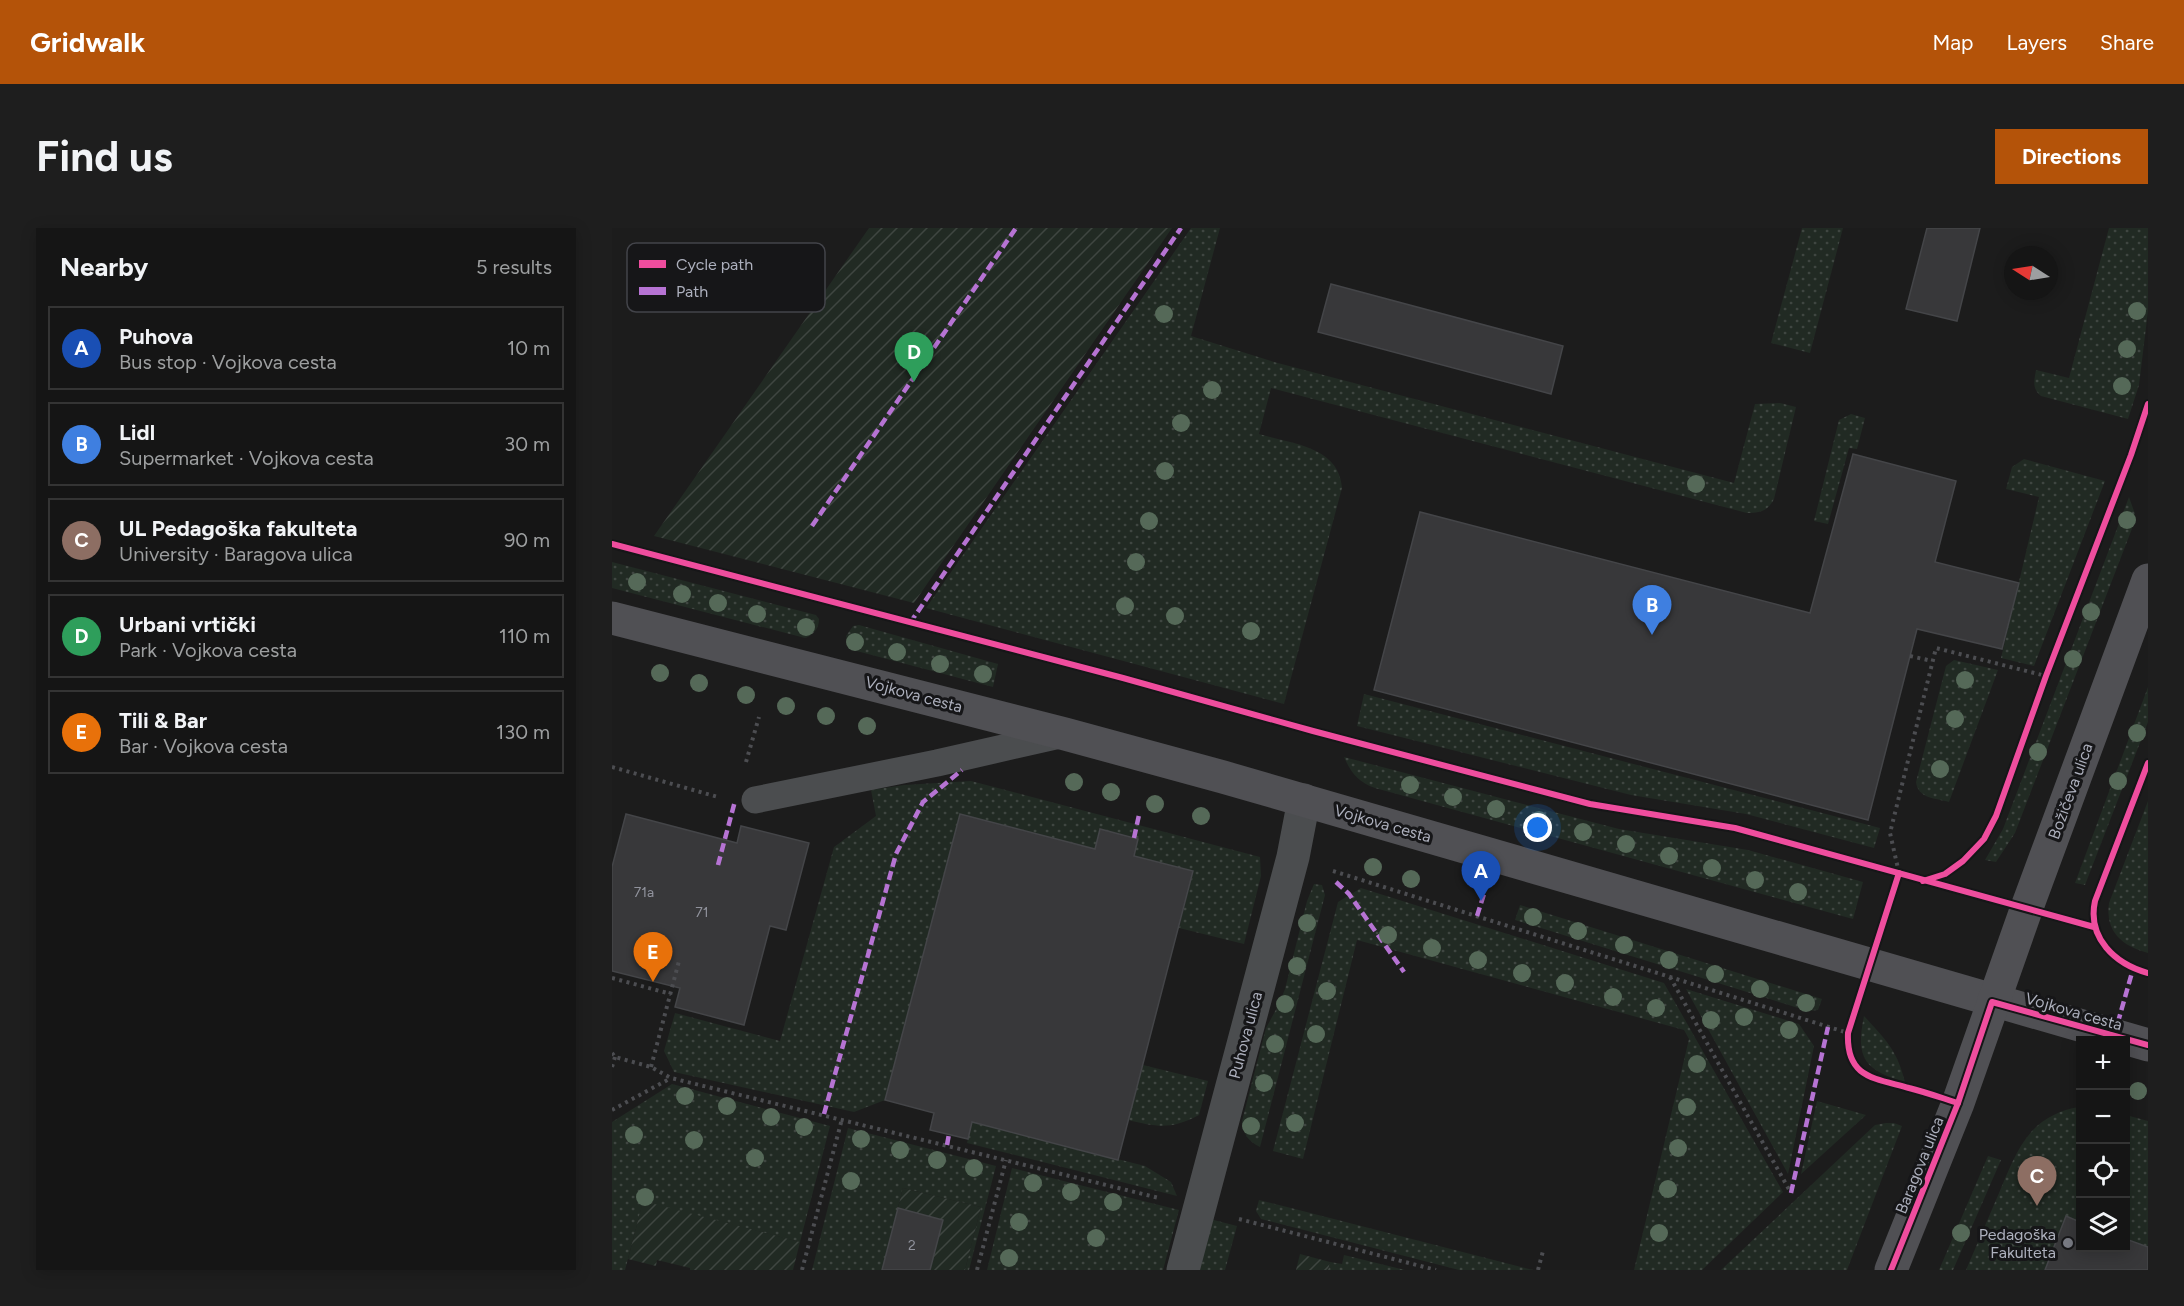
<!DOCTYPE html>
<meta charset="utf-8">
<style>
body{margin:0;font-family:Figtree,sans-serif;background:#1e1e1e;color:#f1f3f6}
.controls{position:absolute;right:18px;bottom:18px;display:grid;overflow:hidden;border-radius:0px;box-shadow:0 3px 15px #0003}
.controls button{width:54px;height:54px;display:grid;place-items:center;padding:0;border:0;border-bottom:2px solid #343434;background:#151515;color:#f1f3f6;font:30px sans-serif}
.compass{position:absolute;left:1392px;top:18px;width:54px;height:54px;border-radius:50%;background:#151515;box-shadow:0 3px 15px #0003;rotate:282deg}
.you{position:absolute;left:926px;top:600px;width:21px;height:21px;margin:-15px;border:4px solid #fff;border-radius:50%;background:#1a73e8;box-shadow:0 0 0 9px #1a73e833}
.badge{display:grid;place-items:center;width:39px;height:39px;border-radius:50%;background:#b45309;color:#fff;font-size:20px;font-weight:700}
.pin{position:absolute;translate:-50% -50px;filter:drop-shadow(0 2px 3px #0008)}
.pin::after{content:'';position:absolute;top:32px;width:21px;height:18px;background:inherit;clip-path:polygon(0 0,100% 0,50% 100%)}
.list{margin:0;padding:0;list-style:none}
h2{display:flex;justify-content:space-between;align-items:center;height:78px;margin:0;padding:0 24px;font-size:26px}
h2 small{font-size:20px;font-weight:400;color:#9d9fa0}
.list li{display:grid;grid-template-columns:39px 1fr auto;gap:18px;align-items:center;box-sizing:border-box;height:84px;margin:0 12px 12px;padding:0 12px;border:2px solid #343434;border-radius:0px}
.list b{display:block;font-size:22px;white-space:nowrap}
.list p{margin:0;font-size:20px;white-space:nowrap;color:#9d9fa0}
.list em{font-size:20px;font-style:normal;color:#9d9fa0}
.icon{flex:none;width:33px;height:33px;fill:none;stroke:currentColor;stroke-width:2;stroke-linecap:round;stroke-linejoin:round}
.map{position:relative;flex:none;width:1536px;height:1042px;overflow:hidden;border-radius:0px}
header{display:flex;align-items:center;gap:36px;box-sizing:border-box;height:84px;padding:0 30px;background:#b45309;color:#fff}
header strong{font-size:28px}
nav{display:flex;gap:33px;margin-inline-start:auto;font-size:21px}
.intro{display:flex;align-items:center;justify-content:space-between;box-sizing:border-box;height:144px;padding:0 36px}
h1{margin:0;font-size:42px}
.button{padding:15px 27px;border-radius:0px;background:#b45309;color:#fff;font-size:21px;font-weight:700}
main{display:flex;gap:36px;padding:0 36px}
aside{flex:1;background:#151515;border-radius:0px;box-shadow:0 3px 15px #0003}
.map>svg:first-child{display:block}
.grass{fill:url(#grass-dots)}
.garden{fill:url(#garden-furrows)}
.building{fill:#38383a;stroke:#444548;stroke-width:1.5}
.lines{fill:none;stroke-linecap:round;stroke-linejoin:round}
.path{stroke:#4c4d51;stroke-width:4;stroke-dasharray:3 4.5;stroke-linecap:butt}
.lane{stroke:#4b4d4f;stroke-width:27}
.street{stroke:#4b4d4f;stroke-width:33}
.secondary{stroke:#505054;stroke-width:33}
.quiet{stroke:#b673d3;stroke-width:4.5;stroke-dasharray:9 4.5;stroke-linecap:butt}
.cycleway-casing{stroke:#161618;stroke-width:10}
.cycleway{stroke:#ef4d9e;stroke-width:6}
.tree{fill:#556958}
.poi-dot{fill:#7a7c85;stroke:#161618;stroke-width:2}
.labels{text-anchor:middle;stroke-width:6;stroke-linejoin:round;paint-order:stroke}
.number-label{font-size:14px;fill:#90929c}
.street-label{font-size:16px;fill:#adb0bd;stroke:#161618}
.poi-label{font-size:16px;fill:#adb0bd;stroke:#161618;text-anchor:end}
.key{fill:#161618;stroke:#43444a;stroke-width:1.5}
.key-label{font-size:16px;fill:#adb0bd}
</style>
<header>
<strong>Gridwalk</strong>
<nav><a>Map</a><a>Layers</a><a>Share</a></nav>
</header>
<div class="intro"><h1>Find us</h1><a class="button">Directions</a></div>
<main>
<aside>
<h2>Nearby<small>5 results</small></h2>
<ul class="list">
<li><span class="badge" style="background:#1a4fb4">A</span><div><b>Puhova</b><p>Bus stop · Vojkova cesta</p></div><em>10 m</em></li>
<li><span class="badge" style="background:#3f7fe0">B</span><div><b>Lidl</b><p>Supermarket · Vojkova cesta</p></div><em>30 m</em></li>
<li><span class="badge" style="background:#8d6e63">C</span><div><b>UL Pedagoška fakulteta</b><p>University · Baragova ulica</p></div><em>90 m</em></li>
<li><span class="badge" style="background:#2e9e5b">D</span><div><b>Urbani vrtički</b><p>Park · Vojkova cesta</p></div><em>110 m</em></li>
<li><span class="badge" style="background:#e8710a">E</span><div><b>Tili &amp; Bar</b><p>Bar · Vojkova cesta</p></div><em>130 m</em></li>
</ul>
</aside>
<div class="map">
<svg width="1536" height="1042" viewBox="0 0 1536 1042">
<defs>
<pattern id="grass-dots" width="8" height="8" patternUnits="userSpaceOnUse" patternTransform="scale(1.5)"><rect width="8" height="8" fill="#212a23"/><path d="M2 2h.1M6 6h.1" fill="none" stroke="#3f4641" stroke-width="1.8" stroke-linecap="round"/></pattern>
<pattern id="garden-furrows" width="10" height="10" patternUnits="userSpaceOnUse" patternTransform="scale(1.5)"><rect width="10" height="10" fill="#212a23"/><path d="M-1 1l2-2M0 10L10 0M9 11l2-2" fill="none" stroke="#3f4641"/></pattern>
</defs>
<rect width="100%" height="100%" fill="#1c1c1c"/>
<g class="grass">
<path d="M579,0h29l-29,108 83,26 460,121 21,-79 25,-1 16,4 -22,92c-6,12 -14,14 -27,14l-476,-125 -12,46c33,10 80,12 83,54l-58,216 -358,-96z"/>
<polygon points="1190,0 1231,0 1198,125 1159,115"/>
<path d="M1497,0h39v83l-9,74 -11,34 -87,-23c-9,-7 -7,-15 -5,-26l33,8z"/>
<polygon points="1239,186 1253,190 1245,221 1237,220 1216,296 1202,293 1227,192"/>
<polygon points="1412,231 1493,253 1422,438 1389,430 1427,269 1394,261 1400,239"/>
<polygon points="1517,269 1523,286 1521,298 1403,605 1384,634 1373,632 1391,601"/>
<path d="M0,334l204,53 3,4c0,9 -5,16 -14,19l-193,-50z"/>
<polygon points="247,397 386,436 381,459 237,421 234,408 241,398"/>
<path d="M1342,432l44,10 -49,132c-13,-4 -31,-3 -33,-20l30,-116z"/>
<polygon points="1536,459 1536,494 1473,657 1463,655"/>
<polygon points="752,466 1268,600 1262,620 1134,586 1019,567 745,498"/>
<path d="M732,529l275,72 129,21 115,32 -10,37 -478,-131c-17,-6 -24,-15 -31,-31z"/>
<polygon points="359,553 648,629 649,648 632,716 567,700 581,644 522,628 526,610 488,601 483,621 348,586 273,872 242,884 62,844 52,823 63,785 168,813 222,619 264,588 259,562 292,557"/>
<path d="M1536,573v152c-26,-7 -43,-21 -39,-50z"/>
<path d="M702,656l8,1 3,10 -65,252c-12,-6 -17,-13 -18,-26l24,-93 13,-24 6,-15 22,-88z"/>
<polygon points="749,660 1052,755 1171,964 1090,1042 1022,1042 1077,811 1072,802 745,712 691,931 661,923 726,674"/>
<polygon points="908,677 1210,771 1206,782 1196,783 903,692"/>
<polygon points="1074,761 1187,796 1202,818 1176,946"/>
<path d="M1252,788c22,24 33,34 41,66 -40,-12 -50,-23 -41,-66z"/>
<path d="M531,837l65,16 -9,34c-28,15 -42,12 -71,5z"/>
<polygon points="60,856 218,898 188,1014 31,974 13,1042 0,1042 0,894"/>
<polygon points="1205,873 1254,887 1189,946"/>
<path d="M1468,879v115l-14,-6 -21,54h-79c11,-26 22,-51 33,-77 9,-21 17,-44 33,-62 12,-13 30,-22 48,-24z"/>
<polygon points="1514,887 1536,893 1536,1019 1514,1011"/>
<polygon points="360,894 533,938 559,954 565,968 355,915"/>
<polygon points="1274,895 1282,895 1290,898 1235,1042 1109,1042 1263,897"/>
<polygon points="236,900 384,938 357,1042 353,1042 369,979 291,960 270,1042 200,1042"/>
<polygon points="1376,928 1389,932 1341,1042 1327,1042"/>
<polygon points="400,940 567,982 551,1042 375,1042"/>
<polygon points="647,972 679,980 921,1042 847,1042 649,991 644,983"/>
<polygon points="598,991 625,998 613,1042 585,1042"/>
<polygon points="732,1027 793,1042 716,1042 718,1034 730,1036"/>
</g>
<g class="garden">
<polygon points="257,0 560,0 302,375 42,308"/>
<polygon points="291,960 369,979 353,1042 318,1042 286,980"/>
<polygon points="31,973 188,1014 181,1042 78,1042 78,1040 45,1032 44,1038 16,1031"/>
<polygon points="688,1026 718,1034 716,1042 684,1042"/>
</g>
<g class="building">
<polygon points="1315,0 1368,0 1345,93 1294,81"/>
<polygon points="719,56 951,118 939,166 706,104"/>
<polygon points="1241,226 1344,253 1323,334 1407,355 1390,421 1305,401 1256,592 762,462 808,284 1198,385"/>
<polygon points="14,586 125,615 129,598 197,615 174,702 158,698 132,797 63,779 68,760 0,743 0,639"/>
<polygon points="348,586 483,621 488,601 526,611 522,628 581,643 506,932 360,894 356,911 318,902 322,885 273,872"/>
<polygon points="286,980 331,992 318,1042 270,1042"/>
<polygon points="1454,988 1468,994 1468,1020 1514,1020 1514,1011 1536,1019 1536,1042 1433,1042"/>
</g>
<g class="lines">
<g class="path">
<polyline points="1298,428 1320,433"/>
<polyline points="134,534 147,489"/>
<polyline points="0,539 106,569"/>
<polyline points="721,643 1236,805"/>
<polyline points="1287,645 1278,605 1324,420 1434,448"/>
<polyline points="1058,749 1179,965"/>
<polyline points="0,750 59,766"/>
<polyline points="0,825 3,829 39,839 59,850 547,970"/>
<polyline points="0,839 3,829"/>
<polyline points="39,839 67,733"/>
<polyline points="0,882 59,850"/>
<polyline points="627,991 824,1042"/>
<polyline points="190,1042 230,891"/>
<polyline points="365,1042 394,932"/>
<polyline points="926,1042 931,1023"/>
</g>
<polyline class="lane" points="143,572 325,535 452,506"/>
<polyline class="street" points="571,1042 681,629 692,572"/>
<g class="secondary">
<polyline points="0,390 453,506 611,549 1536,817"/>
<polyline points="1279,1042 1346,875 1414,682 1536,352"/>
</g>
<g class="quiet">
<polyline points="200,298 404,0"/>
<polyline points="298,395 569,0"/>
<polyline points="522,610 527,587"/>
<polyline points="106,637 123,573"/>
<polyline points="724,654 737,666 792,744"/>
<polyline points="865,688 872,666"/>
<polyline points="1502,808 1521,741"/>
<polyline points="212,886 284,626 311,574 350,542"/>
<polyline points="335,917 337,906"/>
<polyline points="1179,965 1216,799"/>
</g>
<defs>
<g id="cycleway">
<polyline points="0,316 511,450 701,503 978,576 1123,600 1482,699"/>
<path d="M1536,535l-53,138c-8,37 20,63 53,72"/>
<path d="M1287,645l-51,160c-2,45 26,45 61,55 16,4 33,10 49,15"/>
<polyline points="1311,653 1333,646 1351,633 1372,611 1384,588 1434,448 1519,227 1536,176"/>
<polyline points="1279,1042 1346,875 1380,774 1536,817"/>
</g>
</defs>
<use href="#cycleway" class="cycleway-casing"/>
<use href="#cycleway" class="cycleway"/>
</g>
<g class="tree">
<circle cx="1525" cy="83" r="9"/>
<circle cx="552" cy="86" r="9"/>
<circle cx="1515" cy="121" r="9"/>
<circle cx="1510" cy="158" r="9"/>
<circle cx="600" cy="162" r="9"/>
<circle cx="569" cy="195" r="9"/>
<circle cx="553" cy="243" r="9"/>
<circle cx="1084" cy="256" r="9"/>
<circle cx="1515" cy="292" r="9"/>
<circle cx="537" cy="293" r="9"/>
<circle cx="524" cy="334" r="9"/>
<circle cx="25" cy="354" r="9"/>
<circle cx="70" cy="366" r="9"/>
<circle cx="106" cy="375" r="9"/>
<circle cx="513" cy="378" r="9"/>
<circle cx="1479" cy="384" r="9"/>
<circle cx="145" cy="386" r="9"/>
<circle cx="563" cy="388" r="9"/>
<circle cx="194" cy="399" r="9"/>
<circle cx="639" cy="403" r="9"/>
<circle cx="243" cy="414" r="9"/>
<circle cx="285" cy="424" r="9"/>
<circle cx="1461" cy="431" r="9"/>
<circle cx="328" cy="436" r="9"/>
<circle cx="48" cy="445" r="9"/>
<circle cx="371" cy="446" r="9"/>
<circle cx="1353" cy="452" r="9"/>
<circle cx="87" cy="455" r="9"/>
<circle cx="134" cy="467" r="9"/>
<circle cx="174" cy="478" r="9"/>
<circle cx="214" cy="488" r="9"/>
<circle cx="1343" cy="491" r="9"/>
<circle cx="255" cy="498" r="9"/>
<circle cx="1525" cy="505" r="9"/>
<circle cx="1426" cy="524" r="9"/>
<circle cx="1328" cy="541" r="9"/>
<circle cx="1506" cy="553" r="9"/>
<circle cx="462" cy="554" r="9"/>
<circle cx="798" cy="557" r="9"/>
<circle cx="499" cy="564" r="9"/>
<circle cx="841" cy="569" r="9"/>
<circle cx="543" cy="576" r="9"/>
<circle cx="884" cy="581" r="9"/>
<circle cx="589" cy="588" r="9"/>
<circle cx="927" cy="592" r="9"/>
<circle cx="971" cy="604" r="9"/>
<circle cx="1014" cy="616" r="9"/>
<circle cx="1057" cy="628" r="9"/>
<circle cx="761" cy="639" r="9"/>
<circle cx="1100" cy="640" r="9"/>
<circle cx="799" cy="651" r="9"/>
<circle cx="1143" cy="652" r="9"/>
<circle cx="1186" cy="664" r="9"/>
<circle cx="921" cy="689" r="9"/>
<circle cx="695" cy="695" r="9"/>
<circle cx="966" cy="703" r="9"/>
<circle cx="776" cy="707" r="9"/>
<circle cx="1012" cy="717" r="9"/>
<circle cx="820" cy="720" r="9"/>
<circle cx="866" cy="732" r="9"/>
<circle cx="1057" cy="732" r="9"/>
<circle cx="685" cy="738" r="9"/>
<circle cx="910" cy="745" r="9"/>
<circle cx="1103" cy="746" r="9"/>
<circle cx="953" cy="755" r="9"/>
<circle cx="1148" cy="761" r="9"/>
<circle cx="715" cy="763" r="9"/>
<circle cx="1001" cy="769" r="9"/>
<circle cx="1194" cy="775" r="9"/>
<circle cx="673" cy="776" r="9"/>
<circle cx="1044" cy="780" r="9"/>
<circle cx="1132" cy="789" r="9"/>
<circle cx="1099" cy="792" r="9"/>
<circle cx="1177" cy="802" r="9"/>
<circle cx="704" cy="806" r="9"/>
<circle cx="663" cy="816" r="9"/>
<circle cx="1085" cy="836" r="9"/>
<circle cx="652" cy="855" r="9"/>
<circle cx="1526" cy="863" r="9"/>
<circle cx="73" cy="868" r="9"/>
<circle cx="115" cy="878" r="9"/>
<circle cx="1075" cy="879" r="9"/>
<circle cx="159" cy="889" r="9"/>
<circle cx="683" cy="895" r="9"/>
<circle cx="639" cy="898" r="9"/>
<circle cx="192" cy="899" r="9"/>
<circle cx="22" cy="907" r="9"/>
<circle cx="249" cy="911" r="9"/>
<circle cx="82" cy="912" r="9"/>
<circle cx="1066" cy="920" r="9"/>
<circle cx="288" cy="922" r="9"/>
<circle cx="143" cy="930" r="9"/>
<circle cx="325" cy="932" r="9"/>
<circle cx="362" cy="940" r="9"/>
<circle cx="239" cy="953" r="9"/>
<circle cx="421" cy="955" r="9"/>
<circle cx="1056" cy="961" r="9"/>
<circle cx="459" cy="964" r="9"/>
<circle cx="33" cy="969" r="9"/>
<circle cx="501" cy="974" r="9"/>
<circle cx="407" cy="994" r="9"/>
<circle cx="1047" cy="1005" r="9"/>
<circle cx="1349" cy="1005" r="9"/>
<circle cx="484" cy="1010" r="9"/>
<circle cx="397" cy="1030" r="9"/>
</g>
<circle class="poi-dot" cx="1456" cy="1015" r="6"/>
<g class="labels">
<g class="number-label">
<text x="32" y="669">71a</text>
<text x="90" y="689">71</text>
<text x="300" y="1022">2</text>
</g>
<g class="street-label">
<text transform="translate(302 466) rotate(15)" y="6">Vojkova cesta</text>
<text transform="translate(1458 563) rotate(-70)" y="6">Božičeva ulica</text>
<text transform="translate(771 595) rotate(16)" y="6">Vojkova cesta</text>
<text transform="translate(1462 783) rotate(16)" y="6">Vojkova cesta</text>
<text transform="translate(633 807) rotate(-75)" y="6">Puhova ulica</text>
<text transform="translate(1307 937) rotate(-68)" y="6">Baragova ulica</text>
</g>
<g class="poi-label">
<text x="1444" y="1012">Pedagoška<tspan x="1444" dy="18">Fakulteta</tspan></text>
</g>
</g>
<rect x="15" y="15" width="198" height="69" rx="9" class="key"/>
<rect x="27" y="32" width="27" height="8" fill="#ef4d9e"/>
<rect x="27" y="59" width="27" height="8" fill="#b673d3"/>
<g class="key-label">
<text x="64" y="42">Cycle path</text>
<text x="64" y="69">Path</text>
</g>
</svg>
<div class="controls">
<button>+</button>
<button>−</button>
<button><svg class="icon" aria-label="locate" viewBox="0 0 24 24"><circle cx="12" cy="12" r="6"/><path d="M12 2v4M12 18v4M2 12h4M18 12h4"/></svg></button>
<button><svg class="icon" aria-label="layers" viewBox="0 0 24 24"><path d="M12 4l9 5-9 5-9-5zM3 14l9 5 9-5"/></svg></button>
</div>
<svg class="compass" viewBox="-18 -18 36 36"><path d="M0-13l5 13h-10z" fill="#e53935"/><path d="M0 13l5-13h-10z" fill="#9d9fa0"/></svg>
<div class="you"></div>
<div class="pin badge" style="left:869px;top:673px;background:#1a4fb4">A</div>
<div class="pin badge" style="left:1040px;top:407px;background:#3f7fe0">B</div>
<div class="pin badge" style="left:1425px;top:978px;background:#8d6e63">C</div>
<div class="pin badge" style="left:302px;top:154px;background:#2e9e5b">D</div>
<div class="pin badge" style="left:41px;top:754px;background:#e8710a">E</div>
</div>
</main>
